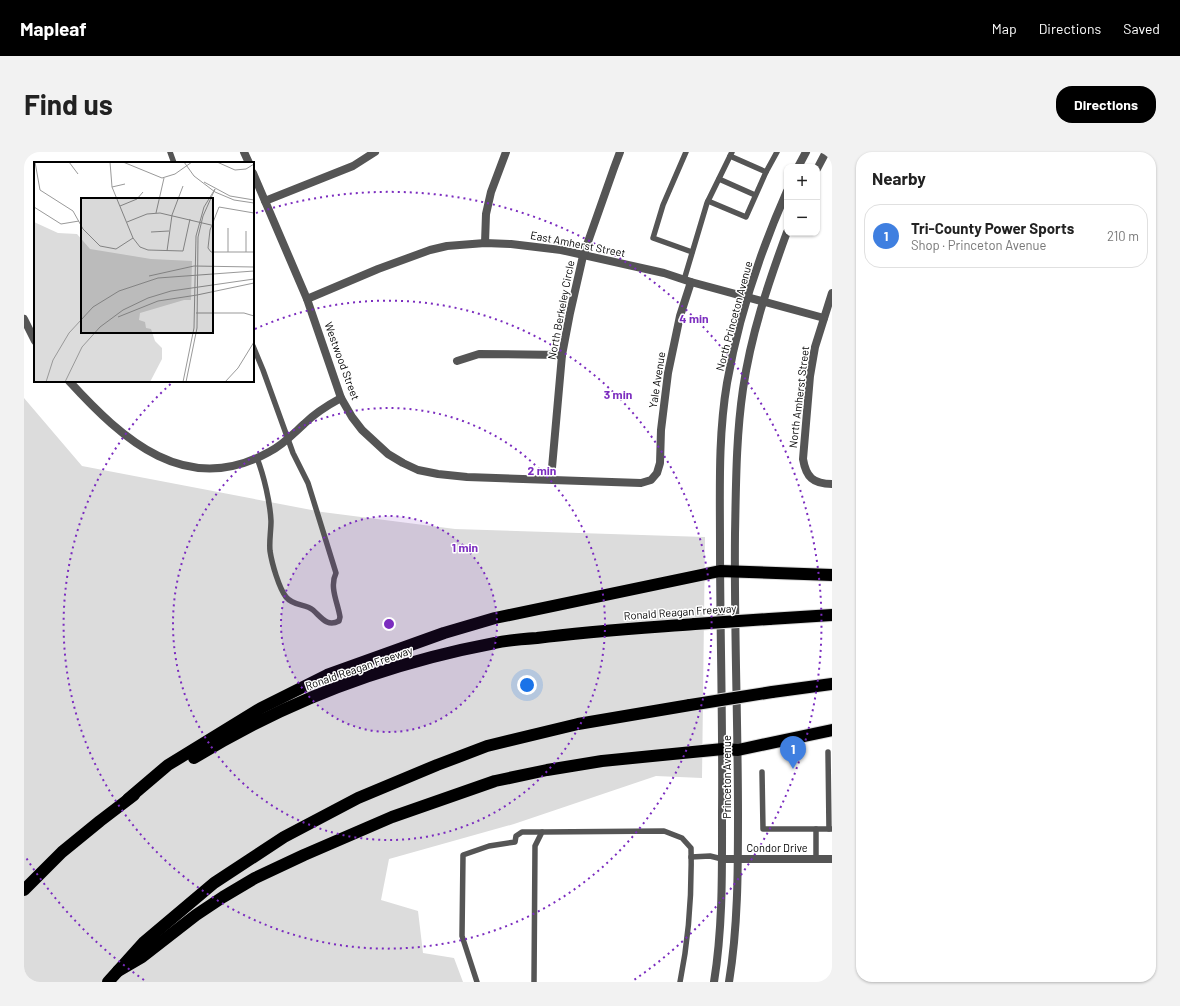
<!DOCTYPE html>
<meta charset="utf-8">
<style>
body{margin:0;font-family:Barlow,sans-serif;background:#f2f2f2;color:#222}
.controls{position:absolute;right:12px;top:12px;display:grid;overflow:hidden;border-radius:8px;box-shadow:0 1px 3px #0004}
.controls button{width:36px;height:36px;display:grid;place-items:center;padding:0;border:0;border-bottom:1px solid #e0e0e0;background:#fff;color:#222;font:20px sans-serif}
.you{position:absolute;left:503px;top:533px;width:14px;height:14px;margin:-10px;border:3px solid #fff;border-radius:50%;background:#1a73e8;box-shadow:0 0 0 6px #1a73e833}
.badge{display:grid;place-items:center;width:26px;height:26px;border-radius:50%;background:#000;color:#fff;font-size:13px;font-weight:700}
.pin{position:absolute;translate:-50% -33px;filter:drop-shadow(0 1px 2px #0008)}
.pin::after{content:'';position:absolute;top:21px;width:14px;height:12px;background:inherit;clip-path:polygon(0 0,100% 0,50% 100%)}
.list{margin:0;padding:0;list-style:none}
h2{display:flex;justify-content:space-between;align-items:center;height:52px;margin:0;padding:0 16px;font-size:17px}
h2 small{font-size:13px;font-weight:400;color:#767676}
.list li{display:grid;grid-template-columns:26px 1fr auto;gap:12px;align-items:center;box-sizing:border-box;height:64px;margin:0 8px 8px;padding:0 8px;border:1px solid #e0e0e0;border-radius:16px}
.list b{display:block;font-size:15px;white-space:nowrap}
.list p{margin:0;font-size:13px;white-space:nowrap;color:#767676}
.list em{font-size:13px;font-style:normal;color:#767676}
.map{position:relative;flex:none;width:808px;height:830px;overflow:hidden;border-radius:16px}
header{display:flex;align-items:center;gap:24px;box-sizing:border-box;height:56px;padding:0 20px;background:#000;color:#fff}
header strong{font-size:19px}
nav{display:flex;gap:22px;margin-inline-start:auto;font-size:14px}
.intro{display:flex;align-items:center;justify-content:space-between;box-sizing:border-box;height:96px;padding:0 24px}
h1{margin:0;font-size:28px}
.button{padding:10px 18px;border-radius:16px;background:#000;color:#fff;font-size:14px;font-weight:700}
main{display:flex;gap:24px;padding:0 24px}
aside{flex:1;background:#fff;border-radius:16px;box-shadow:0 1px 3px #0004}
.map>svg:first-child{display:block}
.green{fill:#dcdcdc}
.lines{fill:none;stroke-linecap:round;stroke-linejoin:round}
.motorway-casing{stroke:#dbdbdb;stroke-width:14}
.service{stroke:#555;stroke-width:5.5}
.minor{stroke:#555;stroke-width:8}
.tertiary{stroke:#555;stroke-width:8}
.motorway{stroke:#000;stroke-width:12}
.motorway-bridge-casing{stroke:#dbdbdb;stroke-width:14;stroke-linecap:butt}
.motorway-bridge{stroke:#000;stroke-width:12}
.ring{fill:none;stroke:#7b2cbf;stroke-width:2;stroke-dasharray:2 4}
.labels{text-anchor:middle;stroke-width:3;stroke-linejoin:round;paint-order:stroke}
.street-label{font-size:11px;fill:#000;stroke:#fff}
.inset-road{fill:none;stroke:#999;stroke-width:1}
.view{fill:#000;fill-opacity:0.15;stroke:#000;stroke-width:2}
.inset-edge{fill:none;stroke:#000;stroke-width:2}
.centre{fill:#7b2cbf;stroke:#fff;stroke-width:2}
.ring-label{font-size:12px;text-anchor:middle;font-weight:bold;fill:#7b2cbf;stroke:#fff;stroke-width:3;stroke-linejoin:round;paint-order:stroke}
</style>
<header>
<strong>Mapleaf</strong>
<nav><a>Map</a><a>Directions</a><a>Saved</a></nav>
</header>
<div class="intro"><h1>Find us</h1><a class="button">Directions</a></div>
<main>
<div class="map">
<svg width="808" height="830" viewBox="0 0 808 830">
<rect width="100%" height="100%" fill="#fff"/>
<polygon class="green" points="0,246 58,314 298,360 431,377 681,385 678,626 632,624 490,672 365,707 357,748 394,759 399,801 430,806 439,830 0,830"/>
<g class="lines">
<defs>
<g id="motorway">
<polyline points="745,467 808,463"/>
<polyline points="748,540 808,532"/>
<path d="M170,606c92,-57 195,-95 301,-115 14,-3 28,-4 42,-5 53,-7 105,-10 158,-14"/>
<polyline points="104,647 144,613 237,556 303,523 420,481 471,466 696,419 808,423"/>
<polyline points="0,738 38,700 76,669 110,643"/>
<polyline points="94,819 118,805 172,763 199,745 231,726 280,703 368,665 471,629 523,618 578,609 699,597 714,598 808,578"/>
<polyline points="84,830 120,790 190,731 260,685 334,646 413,613 463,594 554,572 666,553"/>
</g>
</defs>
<use href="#motorway" class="motorway-casing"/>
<g class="service">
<polyline points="146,0 150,11"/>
<polyline points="662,0 639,53 629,86 668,100"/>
<polyline points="706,4 742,20"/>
<polyline points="695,27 731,43"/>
<polyline points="684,49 722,65 742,20 753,0"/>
<polyline points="660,128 683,51 708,0"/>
<path d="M229,194l10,24 30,83 15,30 28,90c-7,14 2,30 4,44l-1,4c-12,6 -17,-3 -26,-11 -7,-6 -20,-4 -27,-13 -7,-9 -14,-33 -16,-46 -1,-10 1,-20 1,-30 -1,-19 -7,-45 -14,-63"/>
<polyline points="804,600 805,677 808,677"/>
<polyline points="738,620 739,677 792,677 792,707"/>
<polyline points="792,677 805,677"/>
<polyline points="667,705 686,704 698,707"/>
<polyline points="453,830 438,784 439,703 465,694 491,690 492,684 498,680 518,680"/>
<path d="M510,830l1,-136 7,-14 122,-1 18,7 9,10c1,45 -2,90 -11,134"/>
</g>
<g class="minor">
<polyline points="220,0 225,11"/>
<polyline points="229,21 283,147 317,246 328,265 338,278 364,302 379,311 394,318 414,322 443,325 617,331 627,328 633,321 636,311 637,278 644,221 656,164 667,130"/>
<polyline points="241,49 329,14 351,0"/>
<polyline points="461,91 462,62 467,40 482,0"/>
<path d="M808,141l-17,54 -5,29 -7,83c3,18 10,25 29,25"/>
<polyline points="283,147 354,117 406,98 423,94 461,91 487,92 537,98 640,121 667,130 800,166"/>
<polyline points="0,167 11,189"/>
<polyline points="433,209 455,202 538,203"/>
<path d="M45,229c54,59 117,117 200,71 14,-7 24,-18 35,-28 11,-11 24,-19 37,-26"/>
<polyline points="527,327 538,203 546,161 559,104 590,16 596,0"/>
<polyline points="698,707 808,707"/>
</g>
<g class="tertiary">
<polyline points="774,15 782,0"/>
<polyline points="793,17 802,0"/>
<path d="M690,830c9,-56 8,-112 8,-169 1,-90 -2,-179 -2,-269 0,-54 -2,-108 7,-161 11,-64 34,-133 60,-192"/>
<path d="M705,830c9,-55 9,-111 9,-167 0,-94 -4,-188 -3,-281 1,-49 1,-97 8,-145 8,-55 25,-105 44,-157"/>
</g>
<use href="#motorway" class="motorway"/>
<defs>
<g id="motorway-bridge">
<polyline points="671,472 745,467"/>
<polyline points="666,553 748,540"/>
</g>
</defs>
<use href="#motorway-bridge" class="motorway-bridge-casing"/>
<use href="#motorway-bridge" class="motorway-bridge"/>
</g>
<circle cx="365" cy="472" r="108" fill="#7b2cbf" fill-opacity=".12"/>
<g class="ring">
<circle cx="365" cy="472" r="108"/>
<circle cx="365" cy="472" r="216"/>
<path d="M231 177A324 324 0 1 1 150 229"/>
<path d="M120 828A432 432 0 0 1 1 704M232 61A432 432 0 0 1 610 828"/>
</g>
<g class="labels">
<g class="street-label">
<text transform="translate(554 92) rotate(11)" y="4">East Amherst Street</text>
<text transform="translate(537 158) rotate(-79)" y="4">North Berkeley Circle</text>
<text transform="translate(710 164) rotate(-75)" y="4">North Princeton Avenue</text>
<text transform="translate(318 209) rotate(70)" y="4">Westwood Street</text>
<text transform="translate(633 228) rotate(-81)" y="4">Yale Avenue</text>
<text transform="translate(775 245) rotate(-83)" y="4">North Amherst Street</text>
<text transform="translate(656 460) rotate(-4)" y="4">Ronald Reagan Freeway</text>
<text transform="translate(335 516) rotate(-19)" y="4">Ronald Reagan Freeway</text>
<text transform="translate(703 625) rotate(-90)" y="4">Princeton Avenue</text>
<text x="753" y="700">Condor Drive</text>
</g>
</g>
<g transform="translate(10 10)">
<rect width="220" height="220" fill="#fff"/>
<path d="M0,60l24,11 19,1 13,15 61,10 41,2 -1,39h-7l-44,13 -1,7 6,2 1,6 5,1 4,12 7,7v11l-12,23h-116z" fill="#dcdcdc"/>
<path class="inset-road" d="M1,0l5,28 33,21 10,18 17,17 16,3 17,-11M35,0l9,12M76,0l2,25 21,51 7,9 8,3 35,1 7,-32M89,0l39,16 13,-4 17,-12M150,0l10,14 21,16 19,8 20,3M183,0l18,8 11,-1 8,-5M170,20l26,14 24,4M78,25l13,-3M86,44l17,-7 6,-7M0,45l27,17 18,-3M122,51l8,-35M220,51l-35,-6 -9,23 -2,18 3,4h43M93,60l20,-8 13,-1 51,12M212,69v21M117,70l18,-1M133,89l5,-36 11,-29M194,90v-24M115,114l45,-10 60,1M162,151h48l10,3M84,155l40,-16 39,-6 57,-12M12,220l7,-22 16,-27 24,-26 26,-16 39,-13 96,-7M31,220l17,-35 18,-20 23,-17 25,-12 23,-7 83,-12M149,220l11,-54 2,-92 8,-29 11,-18M152,220l11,-54 1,-91 5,-21 12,-27M191,220l13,-14 16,-26"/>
<path class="view" d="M47,36h132v135h-132z"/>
<rect width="220" height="220" class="inset-edge"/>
</g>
<circle cx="365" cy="472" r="6" class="centre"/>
<g class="ring-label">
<text x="670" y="171">4 min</text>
<text x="594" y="247">3 min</text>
<text x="518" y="323">2 min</text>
<text x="441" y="400">1 min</text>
</g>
</svg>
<div class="controls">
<button>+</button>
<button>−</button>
</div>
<div class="you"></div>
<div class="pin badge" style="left:769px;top:617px;background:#3f7fe0">1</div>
</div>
<aside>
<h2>Nearby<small></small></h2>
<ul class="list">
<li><span class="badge" style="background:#3f7fe0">1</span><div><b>Tri-County Power Sports</b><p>Shop · Princeton Avenue</p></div><em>210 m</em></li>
</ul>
</aside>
</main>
